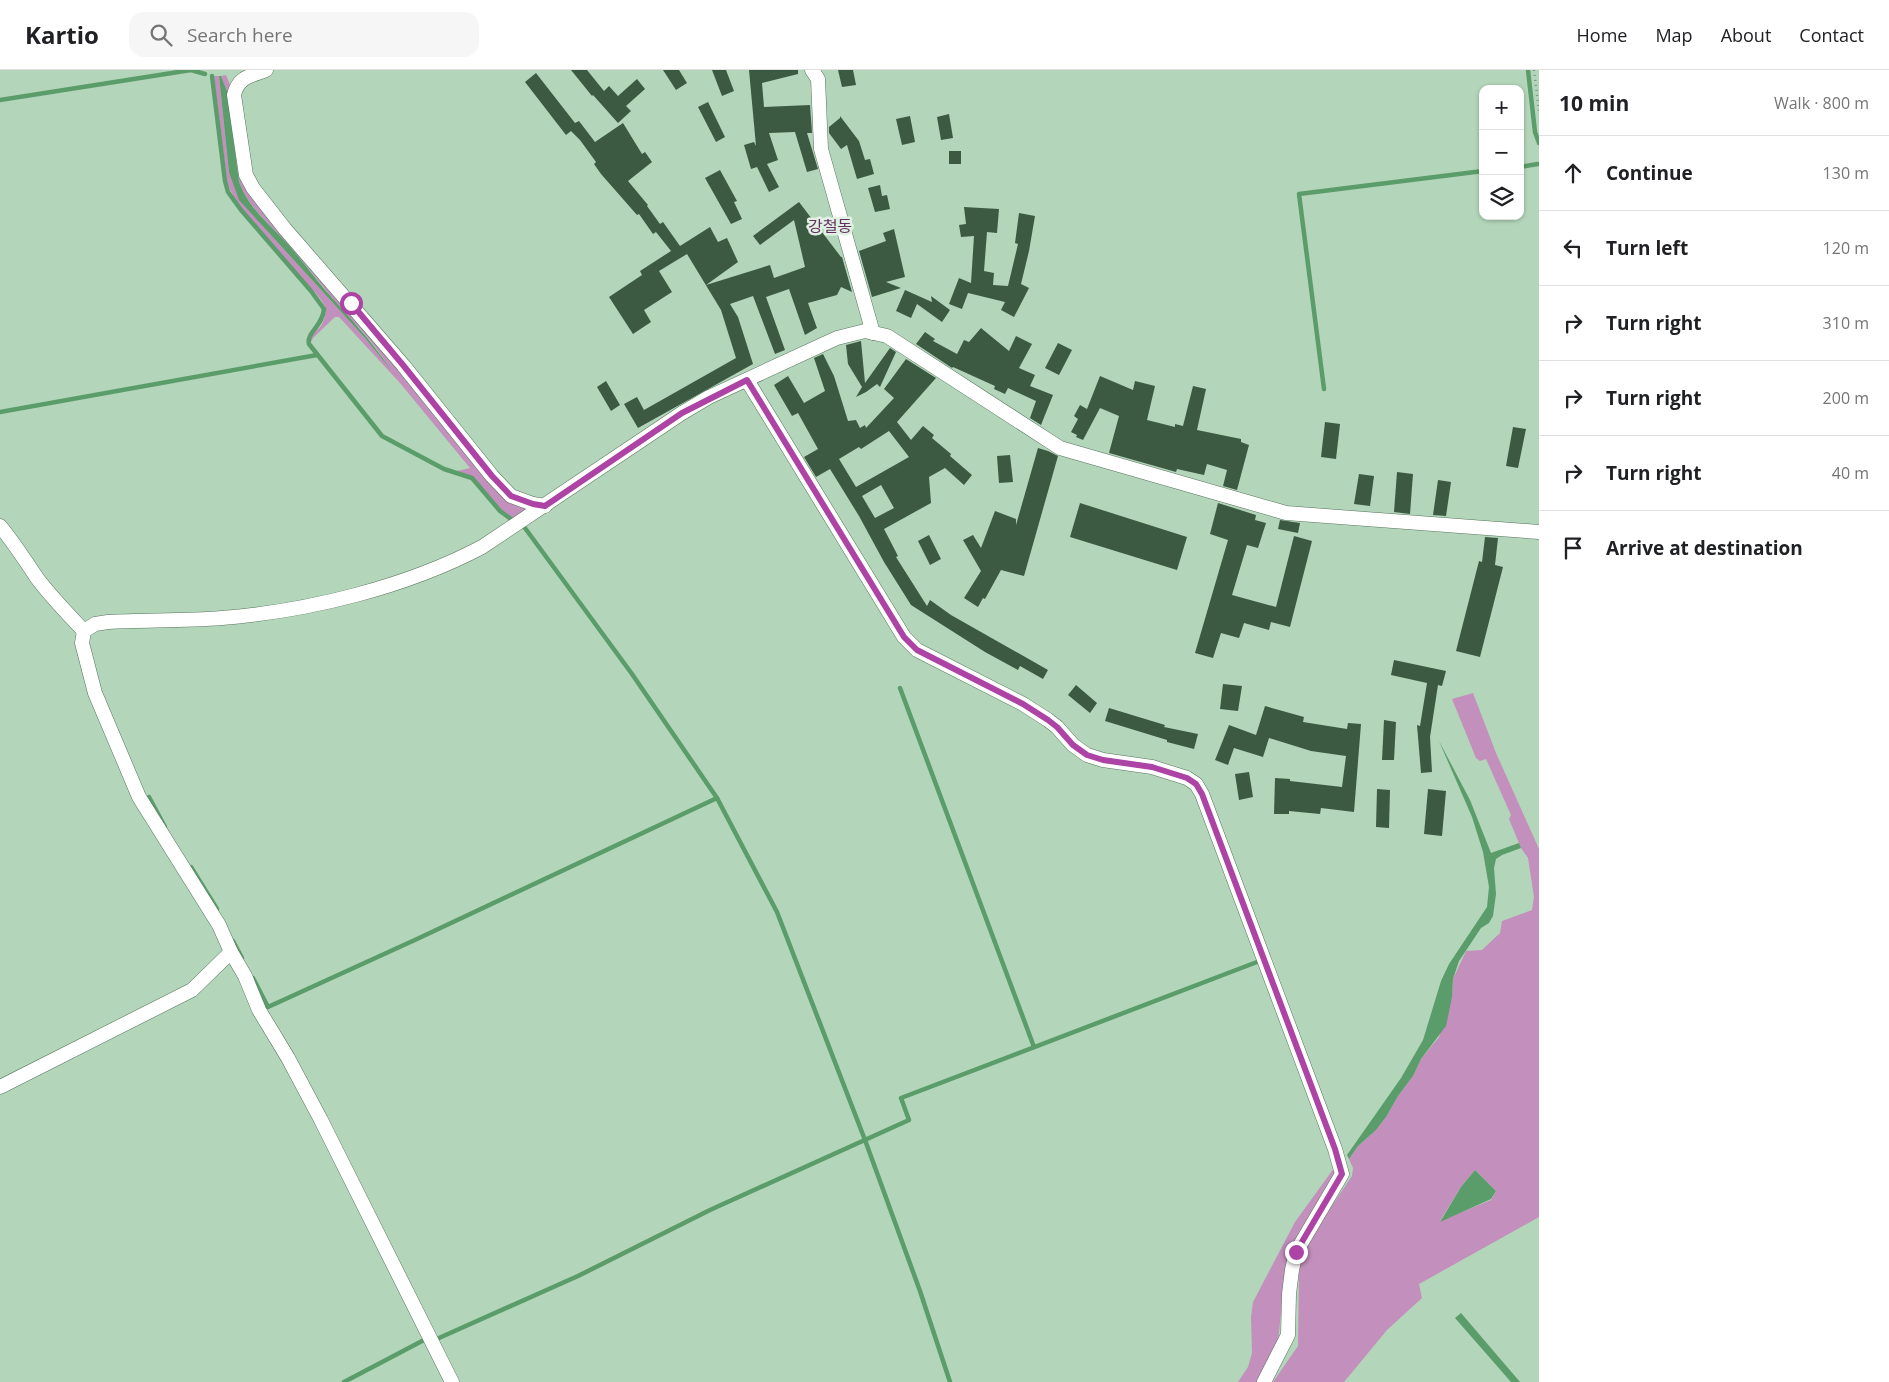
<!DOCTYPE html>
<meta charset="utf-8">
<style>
body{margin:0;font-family:"Open Sans","Noto Sans KR",sans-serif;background:#f6f6f6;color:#202124}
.controls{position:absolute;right:15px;top:15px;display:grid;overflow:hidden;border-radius:10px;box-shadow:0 1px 4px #0004}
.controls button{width:45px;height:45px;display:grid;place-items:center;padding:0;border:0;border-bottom:1px solid #e0e0e0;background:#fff;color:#202124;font:25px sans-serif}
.stop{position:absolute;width:15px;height:15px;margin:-11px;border:4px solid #ac43a5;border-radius:50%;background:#fff}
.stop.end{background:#ac43a5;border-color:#fff;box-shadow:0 1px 5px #0008}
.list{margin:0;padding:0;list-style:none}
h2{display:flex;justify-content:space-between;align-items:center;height:65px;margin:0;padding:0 20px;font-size:21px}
h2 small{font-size:16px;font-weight:400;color:#757577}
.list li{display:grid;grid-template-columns:32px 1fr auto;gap:15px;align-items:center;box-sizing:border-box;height:75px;padding:0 20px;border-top:1px solid #e0e0e0}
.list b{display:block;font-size:19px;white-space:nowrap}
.list em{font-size:16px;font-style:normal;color:#757577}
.icon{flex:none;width:28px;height:28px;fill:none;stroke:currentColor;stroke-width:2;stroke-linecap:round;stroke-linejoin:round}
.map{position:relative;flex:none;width:1539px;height:1312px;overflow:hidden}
header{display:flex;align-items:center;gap:30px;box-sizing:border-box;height:70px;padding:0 25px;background:#fff;border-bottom:1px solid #e0e0e0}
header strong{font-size:24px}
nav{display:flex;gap:28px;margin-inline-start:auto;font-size:18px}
.search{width:350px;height:45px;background:#f6f6f6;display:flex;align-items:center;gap:12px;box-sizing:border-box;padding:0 18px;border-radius:15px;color:#757577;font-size:19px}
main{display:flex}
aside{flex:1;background:#fff}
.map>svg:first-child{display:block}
.green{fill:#c38fbd;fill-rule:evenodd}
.water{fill:#5a9d6a}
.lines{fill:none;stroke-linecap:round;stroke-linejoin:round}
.stream{stroke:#5a9d6a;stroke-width:4.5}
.building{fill:#3c5a42;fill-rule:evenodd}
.street-casing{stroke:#56755c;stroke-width:15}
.path{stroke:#7b9580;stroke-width:2.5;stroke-dasharray:1 4;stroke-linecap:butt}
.street{stroke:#fff;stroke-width:14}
.route{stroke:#ac43a5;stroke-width:6}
.labels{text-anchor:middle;stroke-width:5;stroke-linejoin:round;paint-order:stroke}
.quarter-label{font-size:16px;fill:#632f5f;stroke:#e0f1e3}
</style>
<header>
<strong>Kartio</strong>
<div class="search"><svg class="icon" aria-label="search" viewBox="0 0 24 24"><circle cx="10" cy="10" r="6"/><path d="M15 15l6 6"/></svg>Search here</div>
<nav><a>Home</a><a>Map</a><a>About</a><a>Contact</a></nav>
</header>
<main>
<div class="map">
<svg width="1539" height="1312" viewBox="0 0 1539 1312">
<rect width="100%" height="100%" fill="#b3d5b9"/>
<g class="green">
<path d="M226,5l5,12 13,94 129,153 158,175 -15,12 -14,-11 -29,-33 -16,-6 13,-3 -70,-85 -61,-66h-4l-22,21 -3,6c-2,-9 6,-12 11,-18 3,-5 5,-12 5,-17 -4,-10 -12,-18 -19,-25 -20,-24 -74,-76 -80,-103l-13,-105h5l10,96 32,52 104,114 23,28c-13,-23 -33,-42 -51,-62 -18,-22 -35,-44 -54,-65 -18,-20 -34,-31 -44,-57l-12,-91 -6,-15z"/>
<path d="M1473,623l23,60 43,96v368l-120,67 3,14 -35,32 -43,52h-71l25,-36 1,-71 2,-20 5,-11 46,-68 1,-8 -4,-9 9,-13 18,-16 10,-13 12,-21 15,-20 8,-17 18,-22 13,-40 1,-18 13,-28 16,-1 18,-17 2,-12 30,-11 2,-13 -6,-39 -7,-10 -12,-29 2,-4 -25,-56 -6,2 -4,-3 -24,-59zM1475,1100l21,21 -5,9 -51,21 21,-34z"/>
<polygon points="1334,1098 1335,1109 1308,1147 1290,1181 1284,1213 1278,1272 1257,1312 1238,1312 1248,1297 1252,1283 1251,1247 1253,1232 1295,1152"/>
</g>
<g class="water">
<path d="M219,6h2l6,15 12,91c10,26 26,38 44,57 15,16 28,34 42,51 23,26 47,51 66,80l-26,-32 -126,-138 -10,-28z"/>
<polygon points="1439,671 1470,730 1491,783 1519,773 1521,778 1502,785 1496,789 1494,798 1496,824 1493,846 1489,853 1481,858 1459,891 1453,909 1452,927 1446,956 1421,989 1413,1006 1398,1026 1386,1047 1376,1060 1358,1076 1349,1089 1347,1085 1401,1008 1423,970 1441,911 1449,894 1487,837 1489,817 1483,782 1472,747"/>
<polygon points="1475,1100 1496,1121 1491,1129 1440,1152 1461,1117"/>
<polygon points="1461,1243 1520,1312 1511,1312 1455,1248"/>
</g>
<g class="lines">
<g class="stream">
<polyline points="1528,0 1535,62 1539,73"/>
<path d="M212,6l13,105 3,11 13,18 70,81 13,18c-1,17 -18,24 -15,35l73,92 62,33 28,9 28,33 15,11"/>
<polyline points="0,30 191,0 205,4"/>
<polyline points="1520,97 1538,94"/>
<polyline points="1324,319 1299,124 1483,101"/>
<polyline points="0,342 317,285"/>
<polyline points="525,458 632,604 717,728 777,842 865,1070 920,1221 950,1312"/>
<polyline points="900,618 1034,977"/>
<polyline points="149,727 165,757"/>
<polyline points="191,797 217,839"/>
<polyline points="233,871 242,888"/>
<polyline points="253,908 268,937 417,869 717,728"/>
<polyline points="439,1268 578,1206 710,1140 909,1050 901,1028 1257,892"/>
<polyline points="344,1312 424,1270"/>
</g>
</g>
<g class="building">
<polygon points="571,0 587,0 604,21 609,16 618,26 637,9 645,19 626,36 631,41 618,53 593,25 592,26"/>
<polygon points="663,0 679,0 687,13 676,20"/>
<polygon points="712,0 726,0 734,21 722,26"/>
<polygon points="749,0 798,0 798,4 762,13 764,37 810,35 812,63 807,63 818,99 807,102 795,62 769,63 778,90 767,94 779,117 769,122 757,97 751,99 744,75 754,72 756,76"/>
<polygon points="838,0 853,0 856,15 842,17"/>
<polygon points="536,3 575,53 579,51 595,72 623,53 642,84 645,82 652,92 628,111 648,135 647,136 660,154 663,152 680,176 710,157 718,172 727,168 738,192 706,215 770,195 774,208 805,197 794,150 760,175 753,166 799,132 841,187 842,187 852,222 841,217 837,225 808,233 817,258 805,265 789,219 766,227 785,280 775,284 753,226 730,234 738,247 753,294 638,358 624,334 637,327 644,340 736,288 721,240 687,184 659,201 672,222 644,240 651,252 633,264 609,227 642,205 640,201 671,181 656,162 653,164 639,144 637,145 601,104 594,94 596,92 580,70 571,61 566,65 525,12"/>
<polygon points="708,32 725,67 716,72 698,37"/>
<polygon points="949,44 953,68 941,70 937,47"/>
<polygon points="840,46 859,71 865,90 870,89 874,104 857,109 847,75 841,79 829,63 829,57 840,48"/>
<polygon points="910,46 915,72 902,75 896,49"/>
<rect x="949" y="81" width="12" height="13"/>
<polygon points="720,100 737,131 734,132 742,149 731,154 705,108"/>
<polygon points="880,115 882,126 887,125 890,139 875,142 868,118"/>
<polygon points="964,137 999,139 997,163 987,162 984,201 994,203 993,215 1008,216 1018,174 1015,173 1019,143 1035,146 1029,181 1021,214 1029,218 1014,247 1001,240 1005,232 968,223 962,239 949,234 959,208 971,213 974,166 961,167 959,155 966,154"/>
<polygon points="894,159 905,207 886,212 901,218 872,227 859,181 886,171 883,163"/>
<polygon points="905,220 932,232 931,226 950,240 942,252 917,234 911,248 896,241"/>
<polygon points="981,258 1009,281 1016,266 1032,274 1019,298 1035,305 1030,316 1053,325 1041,355 1030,348 1036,331 1008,318 1005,324 994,319 995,316 953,297 952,298 916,274 925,262 935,269 933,271 957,284 964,270 969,272"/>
<polygon points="861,271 865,313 890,278 896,282 880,317 877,314 866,322 856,327 862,317 848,294 846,275"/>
<polygon points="1058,273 1072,280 1059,305 1045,298"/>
<path d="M823,284l11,22 14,45 8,-1 4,8 5,-3 1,3 28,-30 -10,-9 22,-30 30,19 -39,44 14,18 12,-14 11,9 -2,3 19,16 -1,2 22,19 -8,10 -19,-17 -16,9 2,26 -47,26 14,27 -2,1 31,49 3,-6 21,15 97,55 -5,9 -23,-13 -2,4 -33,-18 -74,-47 -27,-43 -25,-46 -29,-47 -14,8 -12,-20 14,-8 -20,-36 -6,3 -18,-31 14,-9 16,27 21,-12 -11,-33zM889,361l20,26 -53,30 -17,-28 20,-12 2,2zM881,415l13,23 -19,10 -13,-22z"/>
<polygon points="1100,306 1133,320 1135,311 1155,316 1147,350 1175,357 1175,354 1183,356 1193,316 1206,319 1197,360 1241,369 1241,372 1249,375 1237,420 1223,416 1227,400 1207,394 1204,405 1177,399 1176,402 1109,383 1119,346 1100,338 1083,370 1076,367 1077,365 1071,362 1078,349 1074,346 1080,335 1087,339"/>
<polygon points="606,311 620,335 611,341 597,317"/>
<polygon points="1325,352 1340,354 1336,389 1321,387"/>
<polygon points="1513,357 1526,359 1518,398 1506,396"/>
<polygon points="1038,378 1048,381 1058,386 1024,506 1001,500 985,529 983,528 978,537 964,528 981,501 963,470 973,465 981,478 995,441 1016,449 1016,455"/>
<polygon points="1010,385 1013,412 999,413 997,386"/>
<polygon points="1397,402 1413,404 1410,444 1394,442"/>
<polygon points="1359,404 1374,406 1370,436 1354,434"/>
<polygon points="1438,410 1451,412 1446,446 1433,445"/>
<polygon points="1080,433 1187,467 1177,500 1070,467"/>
<polygon points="1218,433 1256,445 1255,450 1266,453 1258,478 1247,475 1232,525 1276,537 1294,466 1312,471 1290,557 1271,552 1269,560 1244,553 1239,568 1221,563 1213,588 1195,583 1228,470 1210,464"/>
<polygon points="1280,450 1300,453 1298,463 1278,459"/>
<polygon points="929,465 941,489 930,495 918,471"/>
<polygon points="1485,467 1498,468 1495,495 1503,497 1480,587 1456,581 1479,491 1482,492"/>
<polygon points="1394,590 1446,601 1442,616 1438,615 1430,667 1432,702 1421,703 1417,655 1420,656 1427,613 1391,605"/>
<polygon points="1223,614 1242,616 1238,641 1220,639"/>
<polygon points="1076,615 1097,633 1090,643 1068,625"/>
<polygon points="1265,636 1304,647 1303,652 1347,659 1348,653 1361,654 1354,742 1321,738 1320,744 1289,741 1289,744 1274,744 1275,708 1290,709 1290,711 1342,717 1346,686 1311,681 1269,668 1263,687 1234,678 1228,695 1215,690 1229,655 1256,665"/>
<polygon points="1109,638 1165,655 1164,657 1198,664 1194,679 1167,672 1167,670 1105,651"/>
<polygon points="1384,650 1396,652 1394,690 1382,690"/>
<polygon points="1249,702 1253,727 1239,730 1235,704"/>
<polygon points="1377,719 1390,720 1389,758 1376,757"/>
<polygon points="1428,719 1446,721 1442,766 1424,764"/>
</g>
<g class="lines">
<defs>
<g id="street">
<path d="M266,0c-16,6 -28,7 -32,25l12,80 7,13 32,41 118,136 89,111 19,20 22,8 12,2"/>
<polyline points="812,0 818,9 821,79 873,263"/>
<polyline points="747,310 904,567 917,580 1023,634 1048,650 1057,657 1073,675 1087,685 1103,690 1152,697 1187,708 1196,714 1202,724 1335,1079 1342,1104 1296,1182 1292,1200 1289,1224 1288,1265 1264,1312"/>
<path d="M0,456c14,17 25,34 37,52 14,19 31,36 47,53"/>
<polyline points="0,1017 192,920 231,882"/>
<path d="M452,1312l-131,-262 -33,-62 -29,-48 -14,-34 -14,-24 -12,-27 -80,-128 -44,-104 -13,-50 2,-12 11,-7 13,-2c38,-2 76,-1 114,-4 87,-7 184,-31 260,-71l200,-134 27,-16 128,-59 28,-7 22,5 173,112 226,65 253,19"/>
</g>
</defs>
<use href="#street" class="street-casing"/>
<polyline class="path" points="1534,0 1539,41"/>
<use href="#street" class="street"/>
</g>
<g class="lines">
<polyline class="route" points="351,233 403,295 492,406 511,426 533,434 545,436 682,343 747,310 904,567 917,580 1023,634 1048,650 1057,657 1073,675 1087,685 1103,690 1152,697 1187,708 1196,714 1202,724 1335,1079 1342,1104 1296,1182"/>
</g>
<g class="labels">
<g class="quarter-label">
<text x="830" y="162">강철동</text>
</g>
</g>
</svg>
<div class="controls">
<button>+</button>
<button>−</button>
<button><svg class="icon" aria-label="layers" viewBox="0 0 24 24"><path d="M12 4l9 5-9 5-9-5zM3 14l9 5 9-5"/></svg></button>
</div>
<div class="stop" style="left:351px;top:233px"></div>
<div class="stop end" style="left:1296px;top:1182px"></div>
</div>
<aside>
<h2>10 min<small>Walk · 800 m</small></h2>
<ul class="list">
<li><svg class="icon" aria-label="ahead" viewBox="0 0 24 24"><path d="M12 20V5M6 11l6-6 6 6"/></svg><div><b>Continue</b></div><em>130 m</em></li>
<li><svg class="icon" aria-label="left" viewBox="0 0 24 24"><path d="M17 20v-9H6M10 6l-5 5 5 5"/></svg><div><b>Turn left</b></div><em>120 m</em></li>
<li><svg class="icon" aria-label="right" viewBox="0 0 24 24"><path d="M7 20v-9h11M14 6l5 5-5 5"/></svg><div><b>Turn right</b></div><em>310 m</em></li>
<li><svg class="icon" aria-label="right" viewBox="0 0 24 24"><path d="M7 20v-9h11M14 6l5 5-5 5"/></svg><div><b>Turn right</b></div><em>200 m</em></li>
<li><svg class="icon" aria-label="right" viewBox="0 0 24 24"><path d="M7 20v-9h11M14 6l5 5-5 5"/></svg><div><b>Turn right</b></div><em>40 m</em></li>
<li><svg class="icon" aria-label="arrive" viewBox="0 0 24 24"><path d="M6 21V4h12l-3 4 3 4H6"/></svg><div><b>Arrive at destination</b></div></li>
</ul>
</aside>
</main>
